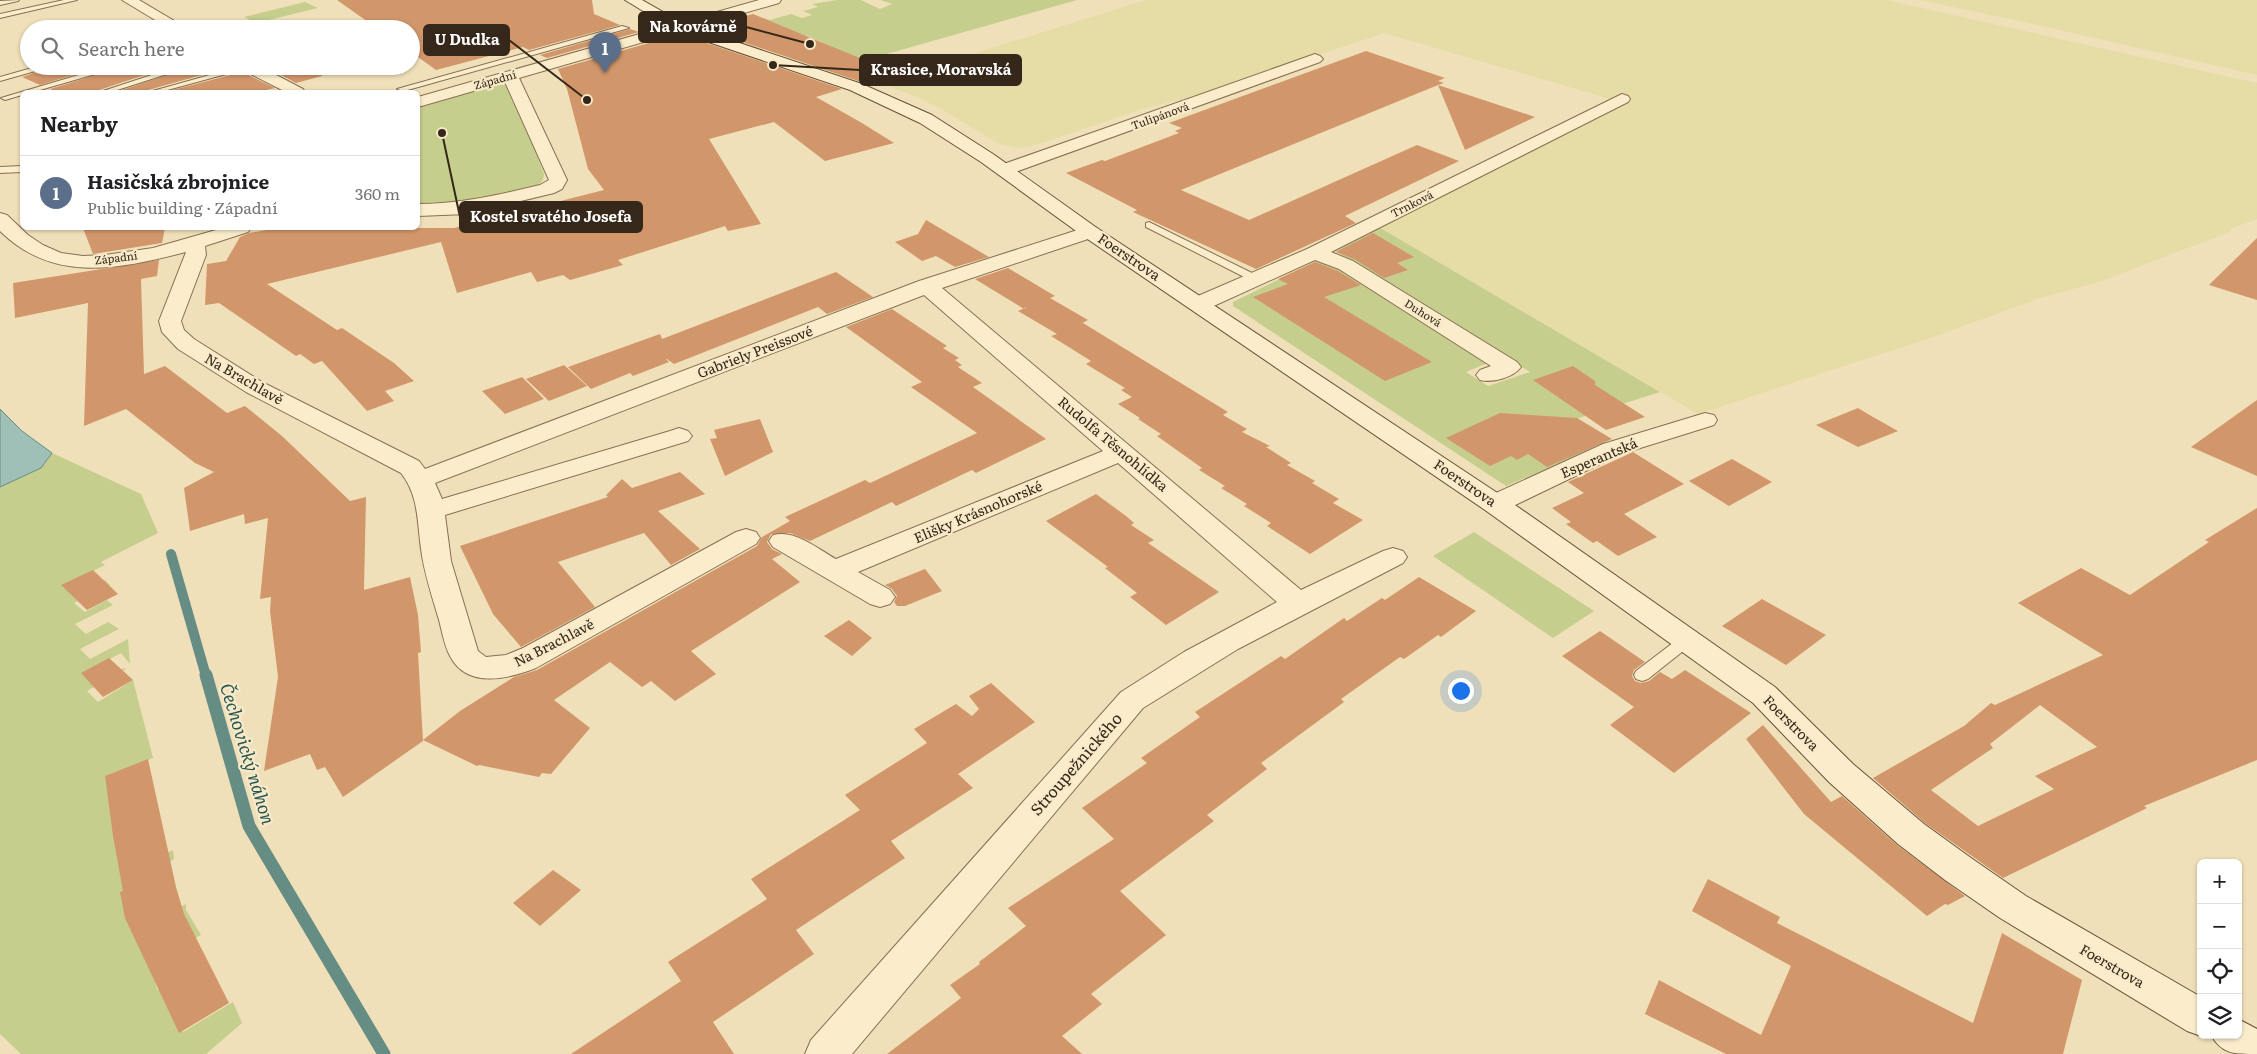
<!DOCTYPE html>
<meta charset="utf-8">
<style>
body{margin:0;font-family:Literata,serif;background:#f6f6f6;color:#202124}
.controls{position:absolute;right:15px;bottom:15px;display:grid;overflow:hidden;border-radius:8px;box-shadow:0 1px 4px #0004}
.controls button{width:45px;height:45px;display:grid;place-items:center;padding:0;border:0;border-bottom:1px solid #e0e0e0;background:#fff;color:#202124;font:25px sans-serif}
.you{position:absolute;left:1460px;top:690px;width:18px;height:18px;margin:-12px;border:4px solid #fff;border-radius:50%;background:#1a73e8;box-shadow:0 0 0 8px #1a73e833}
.badge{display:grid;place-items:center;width:32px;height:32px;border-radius:50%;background:#b45309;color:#fff;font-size:16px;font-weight:700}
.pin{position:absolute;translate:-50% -41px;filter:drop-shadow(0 1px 2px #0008)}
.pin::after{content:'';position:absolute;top:26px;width:18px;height:15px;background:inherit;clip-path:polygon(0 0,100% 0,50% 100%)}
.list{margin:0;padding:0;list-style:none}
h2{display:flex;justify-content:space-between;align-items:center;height:65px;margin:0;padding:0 20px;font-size:21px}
h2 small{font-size:16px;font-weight:400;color:#757577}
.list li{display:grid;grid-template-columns:32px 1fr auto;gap:15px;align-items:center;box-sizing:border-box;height:75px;padding:0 20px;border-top:1px solid #e0e0e0}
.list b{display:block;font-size:19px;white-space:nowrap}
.list p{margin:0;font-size:16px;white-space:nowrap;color:#757577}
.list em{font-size:16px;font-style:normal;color:#757577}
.icon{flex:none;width:28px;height:28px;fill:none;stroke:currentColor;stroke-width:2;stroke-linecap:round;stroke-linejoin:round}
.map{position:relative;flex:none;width:2257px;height:1054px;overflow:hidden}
.search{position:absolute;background:#fff;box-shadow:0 1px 4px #0004;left:20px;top:20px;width:400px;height:55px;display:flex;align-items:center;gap:12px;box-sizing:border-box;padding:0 18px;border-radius:28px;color:#757577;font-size:19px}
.panel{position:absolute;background:#fff;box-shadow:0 1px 4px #0004;left:20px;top:90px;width:400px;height:140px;border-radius:8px}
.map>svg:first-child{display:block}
.farmland{fill:#e6dca6}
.green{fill:#c6ce8d}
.water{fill:#9ec0b6;stroke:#668d84}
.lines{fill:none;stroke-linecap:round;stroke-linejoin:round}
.stream-far1{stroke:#668d84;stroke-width:10}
.stream{stroke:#668d84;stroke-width:13}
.building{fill:#d2966b;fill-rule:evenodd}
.lane-casing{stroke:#876f53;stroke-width:2}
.street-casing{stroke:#876f53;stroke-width:2}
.secondary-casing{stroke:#695036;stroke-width:2}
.lane{fill:#fbedcc;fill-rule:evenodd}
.street{fill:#fbedcc;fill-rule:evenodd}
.secondary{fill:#fbedcc;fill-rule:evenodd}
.labels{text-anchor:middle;stroke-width:4.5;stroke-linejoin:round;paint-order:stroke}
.far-street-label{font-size:11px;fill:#352719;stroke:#f8eac8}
.street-label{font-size:14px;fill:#352719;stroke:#f8eac8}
.near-street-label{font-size:16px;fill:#352719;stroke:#f8eac8}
.near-water-label{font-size:18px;font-style:italic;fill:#275653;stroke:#f8eac8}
.leader{fill:none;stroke:#352719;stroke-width:2}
.callout-dot{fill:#352719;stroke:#f8eac8;stroke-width:2}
.callout{fill:#352719;stroke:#352719;stroke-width:2}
.callout-label{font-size:15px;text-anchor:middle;font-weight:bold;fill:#fff}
</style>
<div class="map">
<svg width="2257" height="1054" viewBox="0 0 2257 1054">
<rect width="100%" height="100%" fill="#f0e0b9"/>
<g class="farmland">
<polygon points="1146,0 1886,0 2257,83 2257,219 2230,229 2232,231 2099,282 2040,298 1936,336 1698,414 1377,226 1624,103 1384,33 1199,95 1146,108 1036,145 1019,148 999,144 941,109 917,97 879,83"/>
<polygon points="1920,0 2257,0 2257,75 2024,22"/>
</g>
<g class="green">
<polygon points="837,0 861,0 880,9 892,4 880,0 1077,0 855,63 830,46 808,36 750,22 764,18 770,20 791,14 802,18 812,15 803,11 818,7 812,4"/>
<polygon points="305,2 318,8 256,23 244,17"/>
<path d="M496,85h9l7,3 32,86c0,5 -3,10 -8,12 -20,12 -93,20 -118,20v-98z"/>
<polygon points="1377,226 1660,392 1554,426 1591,450 1506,486 1233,306 1233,302 1314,262 1330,260 1490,362 1466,372 1488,386 1530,372 1332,249"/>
<polygon points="52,453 141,494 158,533 101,562 105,565 65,585 76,595 105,580 110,585 74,603 85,612 107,600 113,605 75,624 86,634 108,622 119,629 80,649 90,659 128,639 130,664 121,653 84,673 95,683 124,668 126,669 87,691 98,702 133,680 153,758 108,775 125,872 173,850 174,859 126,891 131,930 186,904 186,910 201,935 151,964 157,989 163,993 183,1032 233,1002 242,1023 206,1054 21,1054 0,1034 0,487 41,468"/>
<polygon points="1474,532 1594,611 1553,638 1433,556"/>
</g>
<polygon class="water" points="0,409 22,431 52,453 41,468 0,487"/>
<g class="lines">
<polyline class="stream-far1" points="171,554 206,676"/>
<polyline class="stream" points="206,675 249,826 384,1054"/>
</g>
<g class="building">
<polygon points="337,0 592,0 594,14 620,25 529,50 523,47 436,70 411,52 411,29 378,29"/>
<polygon points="753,14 896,73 864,83 701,28"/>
<polygon points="630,29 639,32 547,58 540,55"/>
<polygon points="680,34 842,89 816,97 862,123 894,143 825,161 774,122 709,139 761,224 728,231 725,226 618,260 623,265 570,280 563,275 537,282 531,272 457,293 441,242 267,284 337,330 342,328 394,363 414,381 385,391 394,401 367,411 322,361 314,364 300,354 296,356 219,303 205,305 207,264 226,261 240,237 249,233 278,228 454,228 604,190 588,169 567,89 558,69"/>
<polygon points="1366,51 1445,78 1438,81 1444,83 1438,85 1535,117 1465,150 1438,85 1181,190 1249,220 1417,145 1459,161 1345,216 1356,223 1256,269 1133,212 1137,210 1066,173 1102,160 1105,161 1179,133 1175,131 1182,128 1169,123"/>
<polygon points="55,66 102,66 40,85 22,77"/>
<polygon points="125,66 172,66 99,90 98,92 57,92 50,89"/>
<polygon points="194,66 234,66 148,90 147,92 116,92"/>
<polygon points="264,66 321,66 322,76 296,83"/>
<polygon points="242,72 275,88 258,92 165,92"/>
<polygon points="926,220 943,230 989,257 955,267 936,256 922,261 895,242 918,234"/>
<polygon points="83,228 165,228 162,243 93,254"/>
<polygon points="1373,233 1414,257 1397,263 1408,270 1384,278 1354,259 1336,252"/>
<polygon points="2257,238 2257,300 2209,285"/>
<polygon points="159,260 157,276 141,279 144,374 165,366 227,413 245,406 282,436 350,501 366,497 364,590 410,577 418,615 421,652 418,653 423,741 343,797 325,767 317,770 310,754 264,771 278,677 270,611 271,597 260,599 268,518 245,524 244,514 190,531 184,488 214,472 195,463 126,409 84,426 88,303 15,318 13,283"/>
<polygon points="1315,262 1338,271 1361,285 1324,297 1432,362 1385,381 1253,297 1288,284 1278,279"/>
<polygon points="1008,268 1055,296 1050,298 1088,320 1077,326 1083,323 1228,412 1223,415 1247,429 1242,432 1270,446 1266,447 1291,463 1287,465 1315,481 1312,483 1339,499 1333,503 1363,520 1310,554 1267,526 1271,523 1244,506 1247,504 1221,488 1225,486 1199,470 1202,468 1157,436 1161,434 1138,419 1140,418 1118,404 1132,397 1121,390 1125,388 1086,364 1091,361 1051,336 1057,334 1018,311 1027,307 1024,309 975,279"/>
<polygon points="836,272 873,297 827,314 818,307 674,364 667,359 666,359 669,362 633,376 630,373 591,389 568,367 660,334 662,339"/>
<polygon points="892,309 947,346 943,348 959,358 955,360 962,365 958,367 982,383 973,387 1046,439 976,473 972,470 896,506 892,502 810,541 790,533 771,534 767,542 772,549 782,554 772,559 800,582 691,651 716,674 675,701 651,681 642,687 610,662 554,700 590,728 551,774 542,773 539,777 479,765 477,766 423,740 460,711 514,677 537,670 757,546 762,537 790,521 785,517 865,480 870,483 977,433 911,387 922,382 846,327"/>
<polygon points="564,365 587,386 549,401 526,379"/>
<polygon points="1573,366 1595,381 1595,385 1645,417 1606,430 1533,380"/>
<polygon points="522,377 544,399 505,414 482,391"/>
<polygon points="2257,400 2257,476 2191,447"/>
<polygon points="1858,408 1873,417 1898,431 1858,447 1816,425"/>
<polygon points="1500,413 1577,418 1612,439 1547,467 1528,454 1517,460 1511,456 1490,466 1446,438"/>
<polygon points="760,419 773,452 725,476 710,439 717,438 714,430"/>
<polygon points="1633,452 1684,484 1624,514 1657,537 1618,556 1597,541 1593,543 1566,524 1571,522 1552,508 1584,493 1568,482"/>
<polygon points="1732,459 1772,482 1729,506 1689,481"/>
<polygon points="680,472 705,494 658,511 700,549 671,565 644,533 558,562 595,607 521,647 493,614 460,546 608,497 606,495 622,479 632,488"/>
<polygon points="1096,494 1126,516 1134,523 1131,525 1154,540 1148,543 1219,592 1166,625 1130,597 1137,593 1105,568 1108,567 1046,521"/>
<path d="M2257,508v252l-113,46 3,2 -144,70 -78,-55 -52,-45 91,-52 27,-23 4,2 108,-50 -85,-52 63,-35 49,27 79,-53 -4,-2zM2040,705l57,42 -62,29 19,13 -76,37 -47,-36 62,-42 -3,-4z"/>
<polygon points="925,569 942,591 905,606 897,606 894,602 897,596 892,589 885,585"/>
<polygon points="93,570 118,594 87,610 61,585"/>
<polygon points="1419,577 1476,611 1441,637 1438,635 1404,659 1400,657 1341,699 1344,702 1261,763 1267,769 1207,815 1214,821 1120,891 1166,935 1091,994 1102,1004 1062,1036 1082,1054 887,1054 961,998 950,985 980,964 979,962 1026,926 1008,908 1114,839 1082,808 1147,763 1141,758 1200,717 1195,712 1281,656 1285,659 1344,618 1347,621 1382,598 1385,600"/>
<polygon points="1762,599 1826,635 1786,665 1722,626"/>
<polygon points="849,620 872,638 852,656 824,636"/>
<polygon points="1600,631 1645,662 1634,670 1632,676 1635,681 1641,683 1649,681 1660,672 1672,679 1685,670 1751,713 1674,773 1610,725 1634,707 1562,656"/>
<polygon points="109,658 133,680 103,697 81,673"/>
<polygon points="991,683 1035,722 958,774 973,788 891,841 905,858 796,930 814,954 713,1022 734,1054 571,1054 681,981 668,962 767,899 751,879 860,810 845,795 927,743 914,729 956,704 972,716 979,709 969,696"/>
<polygon points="1763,725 1831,802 1842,796 1897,845 1965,896 1948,905 1945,904 1927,916 1804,814 1746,739"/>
<polygon points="148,759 176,887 184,914 229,1003 179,1033 125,918 120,892 123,891 113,836 105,776"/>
<polygon points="553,870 581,890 540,926 513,903"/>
<polygon points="1708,879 1780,917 1777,923 1973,1023 2002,933 2082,980 2063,1054 1726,1054 1645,1014 1659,980 1761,1035 1791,966 1692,911"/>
</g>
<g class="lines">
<defs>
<g id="lane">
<polygon points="19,0 18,1 0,5 0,1"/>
<polygon points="64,0 77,0 0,18 0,14"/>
<polygon points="622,26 629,28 404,91 397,89"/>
<polygon points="39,66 53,66 0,81 0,77"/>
<polygon points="109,66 123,66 33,92 22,92 22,95 5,100 1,98"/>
<polygon points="179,66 192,66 111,92 100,92"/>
<polygon points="242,66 252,67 160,92 149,92"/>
<polygon points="22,166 22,172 0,173 0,167"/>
<polygon points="1149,222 1260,277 1261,279 1256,282 1252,281 1146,227 1146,223"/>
<polygon points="1687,635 1692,636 1695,640 1692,644 1648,679 1642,681 1636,679 1634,675 1636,671 1682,636"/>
</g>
<g id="street">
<polygon points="122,0 139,0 188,29 170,29"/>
<path d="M759,0h22l-2,3 -260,75 48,102 -5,9 -8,4 -87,21 -49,2v-12c42,0 81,-9 122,-19l9,-5 -44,-98 -87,25v-10z"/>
<polygon points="1315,54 1320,56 1323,59 1320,62 1010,174 1004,175 998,174 995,170 998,166"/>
<polygon points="239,66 259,66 303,89 305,92 286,92 241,69"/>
<path d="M1622,94l6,2 2,3 -2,3 -297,150 22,9 164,101 4,5c-8,11 -29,16 -41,13l-4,-5 4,-5 11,-4 -152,-97 -24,-9 -108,49 -8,2 -8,-2 -3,-5 3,-5 116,-50z"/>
<path d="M0,213l7,2 21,20 15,10 18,8 22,3 22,-1 48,-7 70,-20h28l-3,4 -43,14 1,9 -25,66 3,9 10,9 68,43 157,79 6,8 494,-188 171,-55 7,2 3,4 -3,4 -155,52 359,302 82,-39 10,-3 10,3 4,6 -4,6 -165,86 -95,59 -291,346h-47l6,-14 310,-348 63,-40 93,-50 -159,-139 -260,109 32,18 5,7 -5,7 -10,3 -10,-3 -97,-57 -4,-6 4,-6c22,-6 45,14 63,24l267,-108 -179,-156 -489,188 7,16 228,-68 9,-3 9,3 4,5 -4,5 -243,74 6,46 27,90 8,6 20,-2 17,-7 213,-116 10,-3 10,3 4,6 -4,6 -220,124c-28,11 -69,21 -86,-12 -6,-11 -8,-25 -11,-36 -7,-24 -15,-47 -18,-71 -4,-28 -2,-53 -20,-76l-155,-81 -68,-43 -16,-17 -3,-11 27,-69c-67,17 -132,32 -186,-21z"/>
<polygon points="1705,413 1714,415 1717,420 1714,425 1621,454 1505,510 1495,512 1485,510 1482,504 1485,498 1603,444"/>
</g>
<g id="secondary">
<polygon points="625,0 642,0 686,25 862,84 932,115 993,154 1097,228 1505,498 1775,687 1853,764 1924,824 1971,858 2026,896 2201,997 2201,1035 2204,1035 2201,1036 2187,1031 2000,918 1945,880 1898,844 1829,782 1753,703 1485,510 1083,236 981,162 920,123 850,90 676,31"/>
<path d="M2238,1019l19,10v25c-24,0 -35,0 -46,-19h27z"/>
</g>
</defs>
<use href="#lane" class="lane-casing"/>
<use href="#street" class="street-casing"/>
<use href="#secondary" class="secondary-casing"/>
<use href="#lane" class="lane"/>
<use href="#street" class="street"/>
<use href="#secondary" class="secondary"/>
</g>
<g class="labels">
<g class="far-street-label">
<text transform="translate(495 80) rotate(-16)" y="4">Západní</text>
<text transform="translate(1160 116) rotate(-20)" y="4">Tulipánová</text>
<text transform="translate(1412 204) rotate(-27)" y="4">Trnková</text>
<text transform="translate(116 258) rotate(-7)" y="4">Západní</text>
<text transform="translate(1423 313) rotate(32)" y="4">Duhová</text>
</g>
<g class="street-label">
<text transform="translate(1129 257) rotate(34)" y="5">Foerstrova</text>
<text transform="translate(755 352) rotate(-21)" y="5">Gabriely Preissové</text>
<text transform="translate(244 379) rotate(30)" y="5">Na Brachlavě</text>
<text transform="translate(1113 444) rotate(40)" y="5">Rudolfa Těsnohlídka</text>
<text transform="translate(1599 458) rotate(-23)" y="5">Esperantská</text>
<text transform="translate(1465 483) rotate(34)" y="5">Foerstrova</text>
<text transform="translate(978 512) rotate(-23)" y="5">Elišky Krásnohorské</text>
<text transform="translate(554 643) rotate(-27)" y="5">Na Brachlavě</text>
<text transform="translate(1791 723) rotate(45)" y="5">Foerstrova</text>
<text transform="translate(2112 966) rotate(30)" y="5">Foerstrova</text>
</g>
<g class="near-street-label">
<text transform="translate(1076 764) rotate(-49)" y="6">Stroupežnického</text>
</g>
<g class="near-water-label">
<text transform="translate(247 754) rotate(73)" y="6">Čechovický náhon</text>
</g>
</g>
<path class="leader" d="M810 44L746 27M587 100L509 40M773 65L860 70M442 133L460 217"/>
<g class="callout-dot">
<circle cx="810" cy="44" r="5"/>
<circle cx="587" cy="100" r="5"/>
<circle cx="773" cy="65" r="5"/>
<circle cx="442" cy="133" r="5"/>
</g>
<g class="callout">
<rect x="639" y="12" width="107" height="30" rx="5"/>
<rect x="424" y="25" width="85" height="30" rx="5"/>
<rect x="860" y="55" width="161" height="30" rx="5"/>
<rect x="460" y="202" width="182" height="30" rx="5"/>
</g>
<g class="callout-label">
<text x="693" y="32">Na kovárně</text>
<text x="467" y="45">U Dudka</text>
<text x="941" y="75">Krasice, Moravská</text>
<text x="551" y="222">Kostel svatého Josefa</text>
</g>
</svg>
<div class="controls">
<button>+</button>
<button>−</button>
<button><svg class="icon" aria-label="locate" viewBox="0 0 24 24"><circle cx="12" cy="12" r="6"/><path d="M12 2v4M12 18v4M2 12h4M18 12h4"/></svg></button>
<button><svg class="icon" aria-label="layers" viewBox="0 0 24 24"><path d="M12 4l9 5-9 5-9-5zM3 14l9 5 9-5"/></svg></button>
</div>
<div class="you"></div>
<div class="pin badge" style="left:605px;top:73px;background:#5c6f8a">1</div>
<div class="search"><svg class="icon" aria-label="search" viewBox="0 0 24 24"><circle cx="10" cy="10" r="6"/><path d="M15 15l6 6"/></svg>Search here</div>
<section class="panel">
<h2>Nearby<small></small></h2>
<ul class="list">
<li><span class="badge" style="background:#5c6f8a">1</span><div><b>Hasičská zbrojnice</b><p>Public building · Západní</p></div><em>360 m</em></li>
</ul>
</section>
</div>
